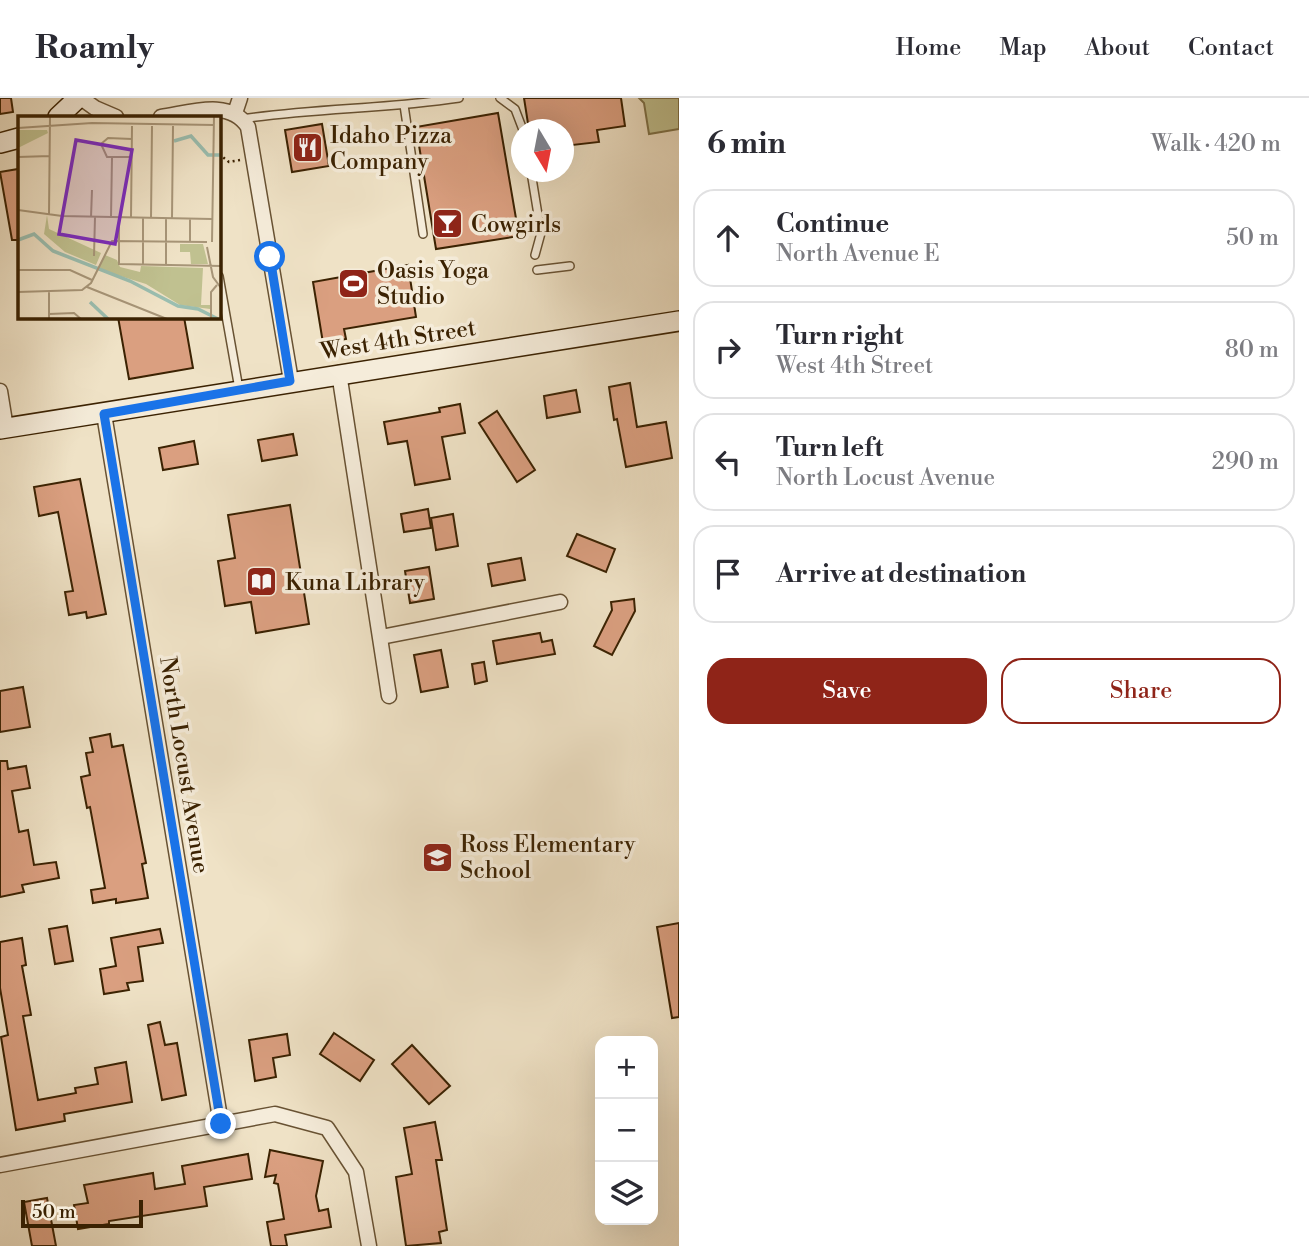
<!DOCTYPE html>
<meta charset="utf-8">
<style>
body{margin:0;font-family:"Libre Bodoni",serif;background:#f2f2f3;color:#2b2b33}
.controls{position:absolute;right:21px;bottom:21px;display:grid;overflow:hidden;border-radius:14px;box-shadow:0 7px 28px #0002}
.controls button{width:63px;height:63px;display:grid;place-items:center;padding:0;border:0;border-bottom:2px solid #e1e1e2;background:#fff;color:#2b2b33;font:35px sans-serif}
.compass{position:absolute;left:511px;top:21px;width:63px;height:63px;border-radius:50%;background:#fff;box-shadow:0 7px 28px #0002;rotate:170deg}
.scale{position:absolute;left:21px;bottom:18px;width:122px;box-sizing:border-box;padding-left:7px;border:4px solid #3b2202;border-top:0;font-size:19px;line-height:24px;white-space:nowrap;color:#3b2202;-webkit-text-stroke:5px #f5ecda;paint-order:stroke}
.stop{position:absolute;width:21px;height:21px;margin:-16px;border:5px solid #1a73e8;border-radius:50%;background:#fff}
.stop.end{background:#1a73e8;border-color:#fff;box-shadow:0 2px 7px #0008}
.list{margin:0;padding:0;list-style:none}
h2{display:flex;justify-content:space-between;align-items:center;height:91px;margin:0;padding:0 28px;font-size:30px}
h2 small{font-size:23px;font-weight:400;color:#7c7c81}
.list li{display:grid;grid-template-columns:46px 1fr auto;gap:21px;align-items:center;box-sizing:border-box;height:98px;margin:0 14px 14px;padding:0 14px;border:2px solid #e1e1e2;border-radius:21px}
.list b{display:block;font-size:26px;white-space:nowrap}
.list p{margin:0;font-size:23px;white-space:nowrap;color:#7c7c81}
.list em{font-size:23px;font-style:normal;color:#7c7c81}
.actions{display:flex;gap:14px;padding:21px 28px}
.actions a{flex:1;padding:16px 0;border:2px solid #8f2418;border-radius:21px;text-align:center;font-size:24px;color:#8f2418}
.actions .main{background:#8f2418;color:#fff}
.icon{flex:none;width:38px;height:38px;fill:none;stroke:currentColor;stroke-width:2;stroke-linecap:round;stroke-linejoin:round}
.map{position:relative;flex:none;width:679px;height:1148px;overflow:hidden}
header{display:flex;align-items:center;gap:42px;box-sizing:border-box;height:98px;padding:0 35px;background:#fff;border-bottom:2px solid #e1e1e2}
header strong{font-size:33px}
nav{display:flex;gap:38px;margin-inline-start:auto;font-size:24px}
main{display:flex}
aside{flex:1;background:#fff}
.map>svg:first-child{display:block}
.green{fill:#c0c190;stroke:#7e7249;stroke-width:2}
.building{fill:#da9f80;stroke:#3b2202;stroke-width:2}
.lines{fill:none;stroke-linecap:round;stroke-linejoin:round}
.service-casing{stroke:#685233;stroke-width:10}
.minor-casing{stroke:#685233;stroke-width:17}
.secondary-casing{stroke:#3b2202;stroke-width:22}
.path{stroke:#3b2202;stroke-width:2.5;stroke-dasharray:2 3.5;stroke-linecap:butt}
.service{stroke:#f5ecda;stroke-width:7}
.minor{stroke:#f5ecda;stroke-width:14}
.secondary{stroke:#f5ecda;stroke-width:19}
.route{stroke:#1a73e8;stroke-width:9}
.labels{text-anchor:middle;stroke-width:7;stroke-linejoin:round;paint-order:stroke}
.poi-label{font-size:23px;fill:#3b2202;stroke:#f5ecda;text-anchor:start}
.street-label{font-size:23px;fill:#3b2202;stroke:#f5ecda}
.inset-river{fill:none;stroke:#9abeb0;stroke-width:3.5}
.inset-road{fill:none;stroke:#a79578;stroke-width:2}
.view{fill:#7b2cbf;fill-opacity:0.15;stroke:#7b2cbf;stroke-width:3.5}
.inset-edge{fill:none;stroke:#3b2202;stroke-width:3.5}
</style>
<header>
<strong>Roamly</strong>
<nav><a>Home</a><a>Map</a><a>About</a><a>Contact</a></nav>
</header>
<main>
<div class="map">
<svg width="679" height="1148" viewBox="0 0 679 1148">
<rect width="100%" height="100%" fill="#efe2c6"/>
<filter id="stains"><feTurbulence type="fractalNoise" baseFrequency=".00286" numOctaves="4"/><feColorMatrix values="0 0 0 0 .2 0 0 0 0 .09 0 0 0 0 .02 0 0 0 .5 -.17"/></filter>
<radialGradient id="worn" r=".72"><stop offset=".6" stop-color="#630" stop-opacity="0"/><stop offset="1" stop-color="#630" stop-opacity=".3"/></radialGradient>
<polygon class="green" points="639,0 679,0 679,31 649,36 644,5"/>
<g class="building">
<polygon points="0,0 11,0 13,14 0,16"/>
<polygon points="524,0 621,0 625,28 597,32 599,44 564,48 564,32 529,32"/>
<polygon points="498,15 519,138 436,151 416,29"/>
<polygon points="322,26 329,68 292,74 285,32"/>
<polygon points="18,71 19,142 12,142 0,74"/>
<polygon points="408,167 416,219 344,231 346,241 323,245 313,184"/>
<polygon points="118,219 184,219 193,270 129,281"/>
<polygon points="630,285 637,329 666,324 672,360 626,369 617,321 614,322 609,289"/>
<polygon points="576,292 580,314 547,320 544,298"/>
<polygon points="460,306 465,335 442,339 450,381 415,387 407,343 388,346 384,324 440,314 439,310"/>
<polygon points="497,313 535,372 517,384 479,325"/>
<polygon points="293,336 297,357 262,363 258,342"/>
<polygon points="194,343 198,366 163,372 159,350"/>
<polygon points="80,381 106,516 87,520 86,514 69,517 65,494 73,493 58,414 39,418 34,389"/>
<polygon points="290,407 309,526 256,535 251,504 225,508 218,463 235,460 228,417"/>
<polygon points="428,411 431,430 404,434 401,416"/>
<polygon points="453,416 458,448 436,452 431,420"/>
<polygon points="577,436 615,451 606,474 567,458"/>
<polygon points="521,460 525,482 492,488 488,466"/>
<polygon points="429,469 434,501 410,505 405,473"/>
<polygon points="634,501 635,513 612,557 594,548 612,512 611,504"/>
<polygon points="540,535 542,544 552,542 555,556 497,566 493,543"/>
<polygon points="441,552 448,589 421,594 414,557"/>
<polygon points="484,564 487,583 475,586 472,566"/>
<polygon points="23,589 30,629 0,634 0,593"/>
<polygon points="110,636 112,649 123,647 146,765 142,766 148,800 116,805 116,801 93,805 91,792 105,790 90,709 87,710 81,679 90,677 86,655 93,654 90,640"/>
<polygon points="0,663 7,663 8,671 26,668 30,690 12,693 19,734 28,732 34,767 56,764 59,780 22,787 24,794 0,799"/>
<polygon points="679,825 679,919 672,920 657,829"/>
<polygon points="67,828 73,863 55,866 49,831"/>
<polygon points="160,831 163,845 138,849 143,883 127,885 129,892 104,896 100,871 116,868 111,840"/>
<polygon points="22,840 26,867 22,868 31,917 23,918 38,1002 76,995 75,990 98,986 95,970 126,964 132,1004 64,1016 65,1023 16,1032 1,939 8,937 0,890 0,844"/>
<polygon points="160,924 165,947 177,945 186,997 162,1002 148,927"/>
<polygon points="334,935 374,962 360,983 320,956"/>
<polygon points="287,936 290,957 273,960 276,979 255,983 249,942"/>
<polygon points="412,947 450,988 429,1006 392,966"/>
<polygon points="435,1024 442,1062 436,1062 447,1132 439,1134 441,1145 406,1148 396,1079 412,1076 404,1030"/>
<polygon points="270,1052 323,1063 316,1098 319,1113 328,1111 331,1129 285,1137 287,1148 271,1148 267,1124 284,1121 278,1086 274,1085 276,1077 265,1079"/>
<polygon points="248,1056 252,1081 204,1089 207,1108 109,1123 109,1126 78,1131 74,1107 88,1105 84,1087 153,1075 155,1091 185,1086 182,1068"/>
<polygon points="47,1100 56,1148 32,1148 24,1104"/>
</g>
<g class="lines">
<defs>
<g id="service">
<polyline points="500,0 515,11 523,32"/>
<polyline points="404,7 423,136"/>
<path d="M242,21c72,-11 145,-10 217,-21"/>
<polyline points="531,74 541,135 535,157"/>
<polyline points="537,172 570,168"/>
<polyline points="219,178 239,291"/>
</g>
<g id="minor">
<polyline points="81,0 95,10 116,19"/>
<polyline points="235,15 240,0"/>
<path d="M161,19c28,-4 69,-19 87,10l43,254"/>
<polyline points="339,275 389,598"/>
<polyline points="0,293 6,330"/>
<polyline points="104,316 221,1026"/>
<polyline points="381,539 560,504"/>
<polyline points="0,1067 275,1016 327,1030 356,1074 369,1148"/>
</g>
<g id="secondary">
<polyline points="58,19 78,0"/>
<polyline points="0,45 19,40"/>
<path d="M0,331c226,-37 452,-74 679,-108"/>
</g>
</defs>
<use href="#service" class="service-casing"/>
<use href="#minor" class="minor-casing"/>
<use href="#secondary" class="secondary-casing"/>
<polyline class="path" points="219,56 229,64 240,62"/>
<use href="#service" class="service"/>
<use href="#minor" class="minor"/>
<use href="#secondary" class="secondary"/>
</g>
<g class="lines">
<polyline class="route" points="221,1026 104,316 290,283 270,159"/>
</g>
<defs>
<symbol id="restaurant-square" viewBox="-11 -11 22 22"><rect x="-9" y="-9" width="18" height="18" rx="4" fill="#8f2418" stroke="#f5ecda"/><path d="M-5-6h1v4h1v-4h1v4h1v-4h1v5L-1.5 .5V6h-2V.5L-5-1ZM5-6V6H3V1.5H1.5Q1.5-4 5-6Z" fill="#fff"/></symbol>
<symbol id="bar-square" viewBox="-11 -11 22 22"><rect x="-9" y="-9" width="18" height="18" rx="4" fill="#8f2418" stroke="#f5ecda"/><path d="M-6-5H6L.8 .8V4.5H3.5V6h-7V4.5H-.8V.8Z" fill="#fff"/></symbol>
<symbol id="stadium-square" viewBox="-11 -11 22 22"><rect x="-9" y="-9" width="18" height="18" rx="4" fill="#8f2418" stroke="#f5ecda"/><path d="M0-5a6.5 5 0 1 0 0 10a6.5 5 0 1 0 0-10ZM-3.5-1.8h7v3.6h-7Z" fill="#fff"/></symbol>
<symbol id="library-square" viewBox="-11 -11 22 22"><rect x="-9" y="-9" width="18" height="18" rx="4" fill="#8f2418" stroke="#f5ecda"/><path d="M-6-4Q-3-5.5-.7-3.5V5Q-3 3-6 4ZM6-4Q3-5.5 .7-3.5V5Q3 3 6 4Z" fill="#fff"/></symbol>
<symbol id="school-square" viewBox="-11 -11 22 22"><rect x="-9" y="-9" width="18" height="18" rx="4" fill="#8f2418" stroke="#f5ecda"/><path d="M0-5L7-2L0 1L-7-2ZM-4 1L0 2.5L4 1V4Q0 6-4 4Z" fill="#fff"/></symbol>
</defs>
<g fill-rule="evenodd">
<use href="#restaurant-square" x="290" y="32" width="35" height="35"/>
<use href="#bar-square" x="430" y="108" width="35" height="35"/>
<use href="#stadium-square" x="336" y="168" width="35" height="35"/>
<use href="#library-square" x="244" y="466" width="35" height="35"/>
<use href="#school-square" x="420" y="742" width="35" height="35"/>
</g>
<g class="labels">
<g class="poi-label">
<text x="330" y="45">Idaho Pizza<tspan x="330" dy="26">Company</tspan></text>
<text x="471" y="134">Cowgirls</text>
<text x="377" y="180">Oasis Yoga<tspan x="377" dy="26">Studio</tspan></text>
<text x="285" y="492">Kuna Library</text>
<text x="460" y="754">Ross Elementary<tspan x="460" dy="26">School</tspan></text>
</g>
<g class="street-label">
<text transform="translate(398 241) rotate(-9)" y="8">West 4th Street</text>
<text transform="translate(185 667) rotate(81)" y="8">North Locust Avenue</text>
</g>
</g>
<g transform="translate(18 18)">
<rect width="203" height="203" fill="#efe2c6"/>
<path d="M0,14h29l1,3 -30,15zM29,99l2,14 52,24 -5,12 -31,-13 -21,-18zM162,128h23l5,20h-17l-1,-12h-10zM87,139l12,5 3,7 20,5 1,-6 62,2 -2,37h9v4l-30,-4 -34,-21 -42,-13 -5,-3z" fill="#c0c190"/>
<path class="inset-river" d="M156,25l17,-5 17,19h13M0,124l16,-6 19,17 77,30 48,25 20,3 20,10M72,186l18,17"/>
<path class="inset-road" d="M0,12l74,-5 122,2M0,41l32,-1M114,41h-25l-6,-13 7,-6 24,1M0,94l44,6 150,3M31,98l1,-98M73,101l1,-27M93,101l1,-60M113,101l1,-91M101,102v46l102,2M125,102v47M133,102l1,-92M154,102l1,-92M172,125v-22M194,126l2,-126M189,131l6,30 8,11M76,140l1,-39M148,149v-47M0,154h52l22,10M69,171l80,32M0,176l64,-2 9,-7 21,-42 95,1M31,198l25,-1 7,6M31,203v-27M193,203v-27l6,-7"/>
<path class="view" d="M58,24l56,10 -17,94 -56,-10z"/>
<rect width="203" height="203" class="inset-edge"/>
</g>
<rect width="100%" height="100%" filter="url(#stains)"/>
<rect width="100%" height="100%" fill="url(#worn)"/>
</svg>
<div class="controls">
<button>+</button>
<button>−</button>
<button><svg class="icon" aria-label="layers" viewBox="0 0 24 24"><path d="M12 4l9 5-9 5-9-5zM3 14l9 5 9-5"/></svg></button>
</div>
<svg class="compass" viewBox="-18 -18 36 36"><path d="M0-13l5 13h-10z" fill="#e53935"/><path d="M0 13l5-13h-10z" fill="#7c7c81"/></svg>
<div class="scale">50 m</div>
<div class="stop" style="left:270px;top:159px"></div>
<div class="stop end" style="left:221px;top:1026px"></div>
</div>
<aside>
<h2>6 min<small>Walk · 420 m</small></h2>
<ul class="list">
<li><svg class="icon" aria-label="ahead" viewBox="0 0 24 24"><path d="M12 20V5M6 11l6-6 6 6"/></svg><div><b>Continue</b><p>North Avenue E</p></div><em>50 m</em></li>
<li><svg class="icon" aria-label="right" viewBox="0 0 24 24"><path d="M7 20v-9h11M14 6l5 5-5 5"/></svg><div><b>Turn right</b><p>West 4th Street</p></div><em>80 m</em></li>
<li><svg class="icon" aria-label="left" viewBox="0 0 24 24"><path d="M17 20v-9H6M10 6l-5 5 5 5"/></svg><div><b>Turn left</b><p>North Locust Avenue</p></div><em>290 m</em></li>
<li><svg class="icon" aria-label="arrive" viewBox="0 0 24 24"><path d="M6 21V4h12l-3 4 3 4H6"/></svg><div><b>Arrive at destination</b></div></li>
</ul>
<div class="actions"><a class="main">Save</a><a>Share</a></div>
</aside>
</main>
